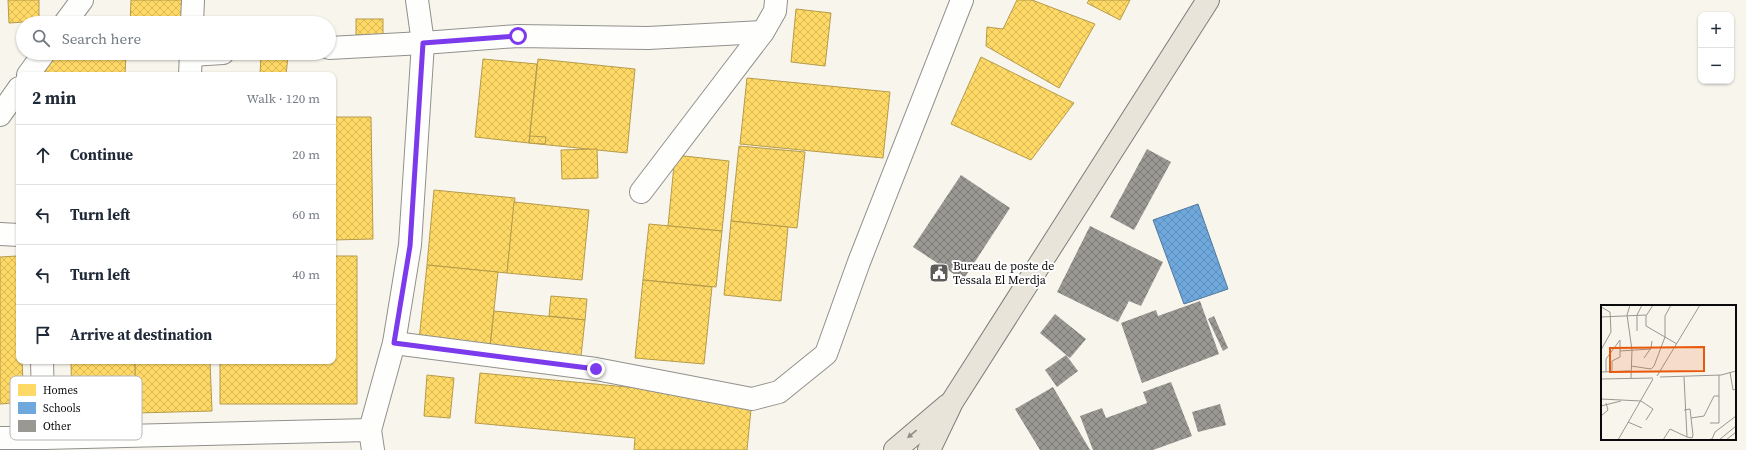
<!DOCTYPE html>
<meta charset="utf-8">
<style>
body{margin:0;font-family:"Source Serif 4",serif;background:#f6f6f7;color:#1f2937}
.controls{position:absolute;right:12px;top:12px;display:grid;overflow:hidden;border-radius:8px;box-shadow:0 1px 3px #0004}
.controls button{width:36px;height:36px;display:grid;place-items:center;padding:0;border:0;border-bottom:1px solid #e0e1e3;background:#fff;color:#1f2937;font:20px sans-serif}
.stop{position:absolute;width:12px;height:12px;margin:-9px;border:3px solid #7c3aed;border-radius:50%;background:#fff}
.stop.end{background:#7c3aed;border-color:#fff;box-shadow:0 1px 4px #0008}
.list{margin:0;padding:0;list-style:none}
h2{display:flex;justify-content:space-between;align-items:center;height:52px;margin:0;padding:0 16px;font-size:17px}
h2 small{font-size:13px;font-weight:400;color:#747a83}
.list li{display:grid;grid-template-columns:26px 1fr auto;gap:12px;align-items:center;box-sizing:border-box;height:60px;padding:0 16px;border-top:1px solid #e0e1e3}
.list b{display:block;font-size:15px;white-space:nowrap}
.list em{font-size:13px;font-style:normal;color:#747a83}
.icon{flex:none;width:22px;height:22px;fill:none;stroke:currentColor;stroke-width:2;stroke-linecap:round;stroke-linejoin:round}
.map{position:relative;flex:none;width:1746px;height:450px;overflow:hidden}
.search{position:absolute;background:#fff;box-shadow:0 1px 3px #0004;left:16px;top:16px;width:320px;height:44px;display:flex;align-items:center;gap:10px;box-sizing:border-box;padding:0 14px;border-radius:22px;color:#747a83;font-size:15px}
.panel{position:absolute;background:#fff;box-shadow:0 1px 3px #0004;left:16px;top:72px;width:320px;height:292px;border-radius:8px}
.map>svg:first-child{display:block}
.homes{fill:url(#homes-cross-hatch);stroke:#b69b4a}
.schools{fill:url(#schools-cross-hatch);stroke:#51799d}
.building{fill:url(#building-cross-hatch)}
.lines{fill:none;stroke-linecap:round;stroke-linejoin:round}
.minor-casing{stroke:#91908c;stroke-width:24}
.major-casing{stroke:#7e7d7a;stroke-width:24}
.minor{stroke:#fefefc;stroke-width:22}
.major{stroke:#e8e4d9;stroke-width:22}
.oneway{fill:#8f8d86}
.route{stroke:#7c3aed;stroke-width:5}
.labels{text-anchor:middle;stroke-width:4;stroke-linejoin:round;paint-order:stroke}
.poi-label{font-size:12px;fill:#0a0a0a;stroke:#fff;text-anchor:start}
.inset-road{fill:none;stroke:#999792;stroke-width:1}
.view{fill:#e8590c;fill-opacity:0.15;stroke:#e8590c;stroke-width:2}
.inset-edge{fill:none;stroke:#0a0a0a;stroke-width:2}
.key{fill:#fff;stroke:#b6b6b6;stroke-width:1}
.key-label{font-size:11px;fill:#0a0a0a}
</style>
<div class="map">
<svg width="1746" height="450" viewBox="0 0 1746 450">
<defs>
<pattern id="homes-cross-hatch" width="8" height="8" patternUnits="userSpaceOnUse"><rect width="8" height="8" fill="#ffd966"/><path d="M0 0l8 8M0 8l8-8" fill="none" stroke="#d9b957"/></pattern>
<pattern id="schools-cross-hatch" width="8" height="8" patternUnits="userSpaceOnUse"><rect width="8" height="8" fill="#6fa8dc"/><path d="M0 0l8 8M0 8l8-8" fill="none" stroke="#5f8fbb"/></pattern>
<pattern id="building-cross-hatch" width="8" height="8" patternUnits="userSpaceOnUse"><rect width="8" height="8" fill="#9a9893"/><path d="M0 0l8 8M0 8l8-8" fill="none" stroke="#7c7a76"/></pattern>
</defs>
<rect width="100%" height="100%" fill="#f8f5ed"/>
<g class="homes">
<polygon points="8,0 39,0 39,21 9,23"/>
<polygon points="131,0 187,0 186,23 130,23"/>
<polygon points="1017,0 1032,0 1095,24 1059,88 986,46 987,27 1003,29"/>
<polygon points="1089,0 1130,0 1120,20 1087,3"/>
<polygon points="796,9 831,13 825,66 791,62"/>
<rect x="356" y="19" width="27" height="16"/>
<polygon points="46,53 126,53 125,75 45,75"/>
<polygon points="261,54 288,56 286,75 260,75"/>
<polygon points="981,57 1074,103 1031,160 951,124"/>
<polygon points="483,59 537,64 529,143 475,137"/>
<polygon points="538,59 635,69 627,153 529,143"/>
<polygon points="747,78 890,92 883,158 740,144"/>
<polygon points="333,117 371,117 373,239 333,240"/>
<polygon points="530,136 546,137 545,144 529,143"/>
<polygon points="739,146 805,152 797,228 731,221"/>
<polygon points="597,149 598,178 562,179 561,150"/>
<polygon points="675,155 729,161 722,231 668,226"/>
<polygon points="434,190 515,198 507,273 427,265"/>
<polygon points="514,202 589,210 582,280 507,273"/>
<polygon points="731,221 788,227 781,301 724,295"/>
<polygon points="649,224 722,231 716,287 643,280"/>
<polygon points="17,256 19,304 19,361 22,361 24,402 0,404 0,257"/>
<polygon points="333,256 357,256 357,404 220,404 220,361 333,361"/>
<polygon points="427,265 498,272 490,347 419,340"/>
<polygon points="643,280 712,287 704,364 635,358"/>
<polygon points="551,296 587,299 585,320 549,316"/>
<polygon points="494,311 585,320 581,356 490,347"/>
<polygon points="71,361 135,361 136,407 72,409"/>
<polygon points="135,361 210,361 212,411 136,413"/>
<polygon points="480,373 752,399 747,450 634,450 635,438 475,423"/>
<polygon points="427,375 454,378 450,418 424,416"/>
</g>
<polygon class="schools" points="1198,204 1228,289 1184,304 1153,220"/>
<g class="building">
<polygon points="1147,149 1171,162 1134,230 1110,217"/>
<polygon points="961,175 1010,208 963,280 913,247"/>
<polygon points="1090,226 1163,262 1141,306 1129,301 1118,322 1057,292"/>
<polygon points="1200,301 1219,354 1142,383 1121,323 1156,310 1158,316"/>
<polygon points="1055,314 1086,339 1070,358 1040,333"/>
<polygon points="1214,316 1228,348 1223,351 1208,319"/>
<polygon points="1066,355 1078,371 1057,387 1045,370"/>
<polygon points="1171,382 1192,436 1153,450 1093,450 1080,416 1102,408 1106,418 1147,403 1143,392"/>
<polygon points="1053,387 1090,450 1040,450 1015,409"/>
<polygon points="1220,404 1226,425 1198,432 1192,412"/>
</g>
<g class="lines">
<defs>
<g id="minor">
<polyline points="65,23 82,0"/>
<polyline points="192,23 193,0"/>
<polyline points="329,48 423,43 518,36 648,38 763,32"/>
<polyline points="191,55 223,53"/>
<polyline points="28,75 44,53"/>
<polyline points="190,75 191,53"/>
<polyline points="0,115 19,88"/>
<polyline points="641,192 763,32 775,11 776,0"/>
<polyline points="0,234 19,235"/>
<polyline points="394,343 596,369 752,399 779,392 826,354 859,262 962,0"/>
<polyline points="42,361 44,438"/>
<polyline points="0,438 44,438 370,430"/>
<polyline points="373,450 370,430 394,343 410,245 423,43 417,0"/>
</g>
<g id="major">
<polyline points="895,450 948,405"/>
<polyline points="929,450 952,402 1208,0"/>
</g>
</defs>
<use href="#minor" class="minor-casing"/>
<use href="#major" class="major-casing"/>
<use href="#minor" class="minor"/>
<use href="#major" class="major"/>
</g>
<defs><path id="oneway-solid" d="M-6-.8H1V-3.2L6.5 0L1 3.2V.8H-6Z"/></defs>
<use class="oneway" href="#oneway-solid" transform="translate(912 434) rotate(140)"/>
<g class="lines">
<polyline class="route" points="518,36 423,43 410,246 394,343 596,369"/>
</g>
<defs>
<symbol id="civic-square" viewBox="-11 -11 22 22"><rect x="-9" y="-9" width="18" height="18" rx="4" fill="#5d5c59" stroke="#fff"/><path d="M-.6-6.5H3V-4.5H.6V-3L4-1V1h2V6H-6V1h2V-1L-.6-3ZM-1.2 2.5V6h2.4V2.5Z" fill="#fff"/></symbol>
</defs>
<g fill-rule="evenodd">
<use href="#civic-square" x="928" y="262" width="22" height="22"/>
</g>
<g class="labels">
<g class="poi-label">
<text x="953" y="270">Bureau de poste de<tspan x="953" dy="14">Tessala El Merdja</tspan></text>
</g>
</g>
<g transform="translate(1601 305)">
<rect width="135" height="135" fill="#f8f5ed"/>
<path class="inset-road" d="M29,0l-3,10 5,35 -1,28M52,0l-7,11v10l31,18M0,2l9,5 1,20 -10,18M0,12l45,-2M36,26v-16l5,-10M19,46l31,-2M43,53l7,-10 1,-7M30,61l20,3 3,-3 11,-29v-21l6,-11M0,67l29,-1M5,67v-13l14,-19M11,67v-11l8,-4v-17M129,67l3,18 3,-1M56,71l43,-71M59,72l61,-2 15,-4M0,74l52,-1M0,94l40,2 12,8 -7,11M0,101l20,-5M83,105l6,-1 3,26 -1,3 -5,-1M0,111l7,-6 -2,-7M90,113l13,-2 10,-20h5M27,117l14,6M109,118h9v-48M17,135l35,-61M62,135l7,-11 17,8 -3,-60M106,135l5,-1 3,-7 21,-16M118,135l17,-14M125,135l10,-8"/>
<path class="view" d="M103,42v24l-94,1v-24z"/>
<rect width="135" height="135" class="inset-edge"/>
</g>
<rect x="10" y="376" width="132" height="64" rx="6" class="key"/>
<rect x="18" y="384" width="18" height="12" fill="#ffd966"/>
<rect x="18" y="402" width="18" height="12" fill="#6fa8dc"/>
<rect x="18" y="420" width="18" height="12" fill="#9a9893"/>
<g class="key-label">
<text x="43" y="394">Homes</text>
<text x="43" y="412">Schools</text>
<text x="43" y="430">Other</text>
</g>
</svg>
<div class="controls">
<button>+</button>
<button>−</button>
</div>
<div class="stop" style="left:518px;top:36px"></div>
<div class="stop end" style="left:596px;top:369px"></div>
<div class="search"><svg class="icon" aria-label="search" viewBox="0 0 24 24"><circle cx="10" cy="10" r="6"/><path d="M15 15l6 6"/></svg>Search here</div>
<section class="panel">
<h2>2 min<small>Walk · 120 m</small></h2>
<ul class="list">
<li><svg class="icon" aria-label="ahead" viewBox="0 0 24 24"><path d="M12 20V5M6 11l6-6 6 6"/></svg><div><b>Continue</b></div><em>20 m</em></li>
<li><svg class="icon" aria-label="left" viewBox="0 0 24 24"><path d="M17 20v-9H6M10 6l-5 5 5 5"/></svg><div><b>Turn left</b></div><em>60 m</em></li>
<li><svg class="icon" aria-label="left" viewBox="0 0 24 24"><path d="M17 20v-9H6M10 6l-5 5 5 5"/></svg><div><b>Turn left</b></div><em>40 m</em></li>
<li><svg class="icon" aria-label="arrive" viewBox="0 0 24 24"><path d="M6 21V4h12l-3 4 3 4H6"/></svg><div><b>Arrive at destination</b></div></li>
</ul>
</section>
</div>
